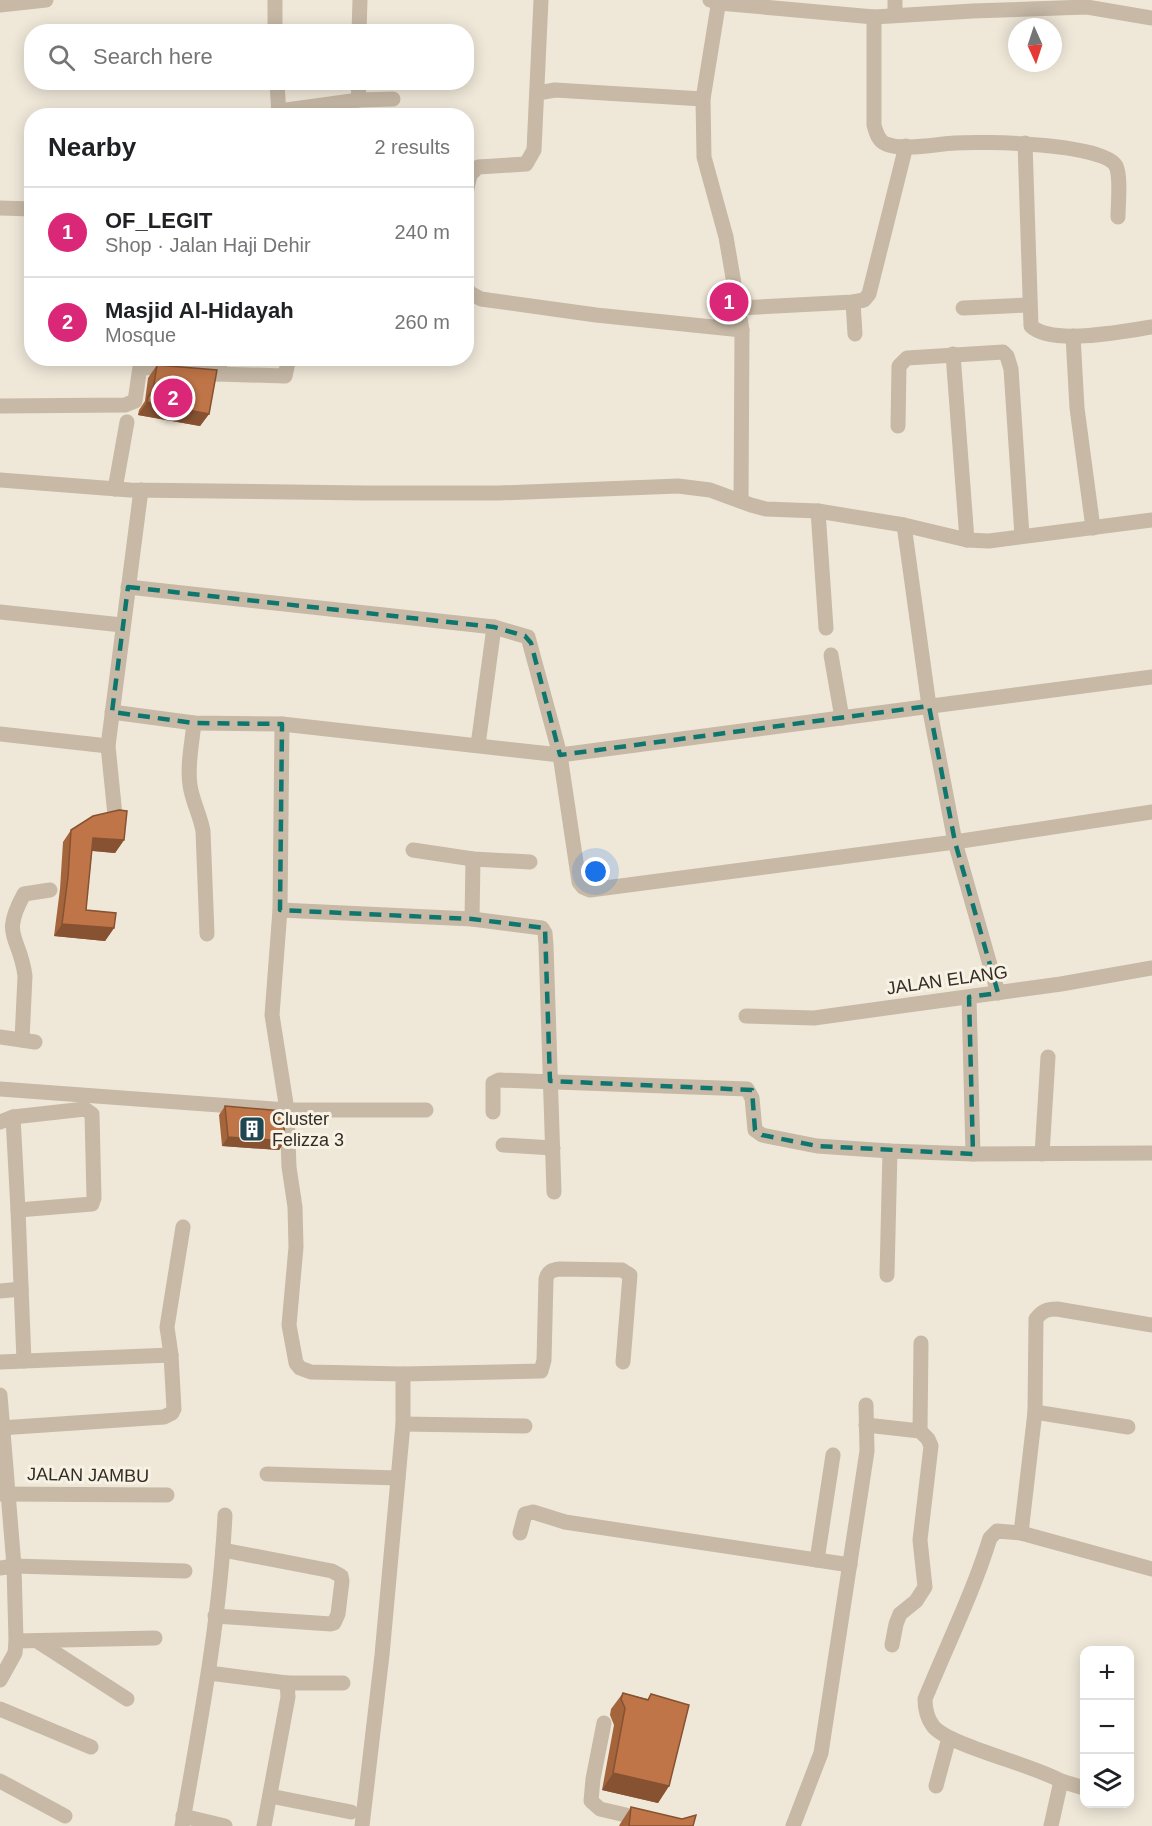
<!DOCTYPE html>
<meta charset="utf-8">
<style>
body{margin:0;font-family:Arial,sans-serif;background:#f2f2f2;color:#202124}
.controls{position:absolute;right:18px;bottom:18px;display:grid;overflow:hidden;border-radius:12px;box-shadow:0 3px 15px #0003}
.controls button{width:54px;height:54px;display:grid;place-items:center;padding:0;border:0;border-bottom:2px solid #e0e0e0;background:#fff;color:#202124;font:30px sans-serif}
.compass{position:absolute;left:1008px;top:18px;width:54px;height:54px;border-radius:50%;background:#fff;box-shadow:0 3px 15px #0003;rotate:177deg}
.you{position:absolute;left:596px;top:872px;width:21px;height:21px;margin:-15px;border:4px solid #fff;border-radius:50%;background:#1a73e8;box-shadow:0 0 0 9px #1a73e833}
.badge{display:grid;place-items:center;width:39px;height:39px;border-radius:50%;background:#db2777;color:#fff;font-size:20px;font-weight:700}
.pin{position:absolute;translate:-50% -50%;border:3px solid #fff;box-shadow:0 2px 6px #0006}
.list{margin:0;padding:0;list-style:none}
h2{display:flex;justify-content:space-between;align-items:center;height:78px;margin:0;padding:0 24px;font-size:26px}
h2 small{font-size:20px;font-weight:400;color:#757577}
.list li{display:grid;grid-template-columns:39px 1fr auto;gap:18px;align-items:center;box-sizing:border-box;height:90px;padding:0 24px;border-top:2px solid #e0e0e0}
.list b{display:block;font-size:22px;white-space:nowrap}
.list p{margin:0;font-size:20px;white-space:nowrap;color:#757577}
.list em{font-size:20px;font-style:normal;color:#757577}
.icon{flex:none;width:33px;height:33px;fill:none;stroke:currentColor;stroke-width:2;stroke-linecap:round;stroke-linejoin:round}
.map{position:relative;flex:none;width:1152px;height:1826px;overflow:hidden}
.search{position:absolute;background:#fff;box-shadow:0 3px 15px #0003;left:24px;top:24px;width:450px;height:66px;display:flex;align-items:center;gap:15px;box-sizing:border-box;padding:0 21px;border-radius:24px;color:#757577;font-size:22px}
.panel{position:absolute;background:#fff;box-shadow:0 3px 15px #0003;left:24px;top:108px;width:450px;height:258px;border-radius:24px}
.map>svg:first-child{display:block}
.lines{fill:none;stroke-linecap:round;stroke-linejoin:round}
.minor{stroke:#c7b9a6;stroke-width:15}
.wall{fill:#a4653d}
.shaded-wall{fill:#865232}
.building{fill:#bf7547;stroke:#865232;stroke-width:1.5}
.marked{fill:none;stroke:#0f766e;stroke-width:4.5;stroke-dasharray:12 8;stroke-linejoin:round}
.labels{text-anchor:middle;stroke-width:6;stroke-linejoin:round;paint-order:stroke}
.street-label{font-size:18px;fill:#332c26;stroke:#f8f2e5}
.poi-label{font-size:18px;fill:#332c26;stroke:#f8f2e5;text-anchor:start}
</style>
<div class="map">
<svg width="1152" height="1826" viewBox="0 0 1152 1826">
<rect width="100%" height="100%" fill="#efe8d9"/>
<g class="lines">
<g class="minor">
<polyline points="275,0 275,32"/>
<polyline points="710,0 719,3 874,17 973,11 1087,7 1152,18"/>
<polyline points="719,0 703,99 704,157 726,237 742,330 741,501"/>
<polyline points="0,5 46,0"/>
<polyline points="895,15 895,0"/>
<path d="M874,17v108c2,7 4,16 12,19 17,7 50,0 69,-1 27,-2 149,0 161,23 5,10 2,39 2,51"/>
<polyline points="359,32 360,0"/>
<polyline points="277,82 279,116"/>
<polyline points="358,82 359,100"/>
<polyline points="538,93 555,90 703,99"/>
<polyline points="279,111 359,100 393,99"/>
<path d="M1025,143l6,183c21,20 93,5 121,1"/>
<polyline points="466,193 470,175 478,167 526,164 534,150 541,0"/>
<polyline points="0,208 32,209"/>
<polyline points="466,288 470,293 481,299 596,315 742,330"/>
<polyline points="853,302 855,334"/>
<polyline points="739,308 853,302 864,300 869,294 906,146"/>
<polyline points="963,308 1029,305"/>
<polyline points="1073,336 1077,408 1093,528"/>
<polyline points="953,354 967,540"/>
<polyline points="218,374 221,358"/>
<polyline points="0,406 125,405 135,401 140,367 218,374 285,376 289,358"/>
<polyline points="898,426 899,366 907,358 1003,352 1007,356 1011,369 1022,536"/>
<polyline points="0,480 130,490 366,493 499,493 678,486 710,490 751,505 766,509 818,511 904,525 967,540 989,541 1152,520"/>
<polyline points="115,489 127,422"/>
<polyline points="818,511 826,628"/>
<polyline points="904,525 929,706 955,842 998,993"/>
<polyline points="128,587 494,627 528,637 560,755 579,882 583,887 590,890 955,842 1152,812"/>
<polyline points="0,612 122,625"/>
<polyline points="831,655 842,718"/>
<polyline points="112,712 194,723 282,724 560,755 1152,677"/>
<path d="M194,723c-2,20 -7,43 -4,62 2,16 10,29 13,46l4,103"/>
<polyline points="282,724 280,910 272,1015 287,1110 289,1167 295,1207 296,1247 289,1325 296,1363 300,1368 311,1372 403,1374 403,1424 382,1655 362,1826"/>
<polyline points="0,734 108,746"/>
<polyline points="478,745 494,627"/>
<polyline points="115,815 108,746 141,490"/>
<polyline points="413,850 473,859 530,862"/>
<polyline points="280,910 472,919 542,928 545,933 546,945 554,1192"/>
<polyline points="472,919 473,859"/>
<polyline points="969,997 973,1154"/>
<polyline points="746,1016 814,1018 1061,984 1152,968"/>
<polyline points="0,1037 35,1042"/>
<path d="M22,1040l3,-64c-5,-41 -25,-38 -1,-82l26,-4"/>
<polyline points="0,1089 287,1110 426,1110"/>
<polyline points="493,1112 493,1083 499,1080 747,1089 752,1098 755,1130 762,1135 817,1146 890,1151 973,1154 1152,1153"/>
<polyline points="13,1117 18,1210 24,1361"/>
<polyline points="0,1122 13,1117 85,1109 92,1114 94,1198 92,1204 18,1210"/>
<polyline points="503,1145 553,1148"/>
<polyline points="1042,1154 1048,1057"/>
<polyline points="887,1275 890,1151"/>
<polyline points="0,1291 21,1289"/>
<polyline points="0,1362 171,1355"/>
<path d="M403,1374l138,-3 3,-11 2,-81c2,-8 6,-9 14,-10l62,1 8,5 -7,87"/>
<polyline points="0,1395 14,1566 16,1641 15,1653 0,1680"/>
<polyline points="1035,1412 1128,1427"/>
<polyline points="403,1424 525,1426"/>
<polyline points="866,1425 920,1431 928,1439 931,1446 920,1540 925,1587 916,1601 900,1614 896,1624 892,1645"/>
<polyline points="0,1428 164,1417 172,1413 174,1409 171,1355 167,1327 183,1227"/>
<polyline points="920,1431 921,1343"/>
<polyline points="267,1474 398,1478"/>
<polyline points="0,1494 167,1495"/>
<polyline points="520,1533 525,1514 533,1512 565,1522 850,1565"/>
<path d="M1021,1533l14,-121 1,-93c6,-8 11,-10 21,-10l95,16"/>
<polyline points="817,1560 833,1455"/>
<polyline points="0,1568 14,1566 185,1571"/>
<polyline points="215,1616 331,1624 334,1623 338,1614 342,1581 341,1576 332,1571 223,1550"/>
<polyline points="16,1641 155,1638"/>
<polyline points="37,1641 127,1699"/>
<polyline points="209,1673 287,1683 288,1697 264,1826"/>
<polyline points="287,1683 343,1683"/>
<polyline points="0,1709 91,1747"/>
<polyline points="604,1723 593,1779 591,1801 600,1809 673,1826"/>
<polyline points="0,1781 65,1816"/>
<polyline points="1061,1781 1084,1788"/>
<polyline points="936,1786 949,1738"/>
<polyline points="270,1796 351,1812"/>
<polyline points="183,1816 225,1826"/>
<path d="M182,1826c18,-103 38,-206 43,-311"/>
<polyline points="793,1826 821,1753 867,1451 866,1405"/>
<path d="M1051,1826l10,-45c-27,-16 -114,-36 -128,-55 -6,-8 -8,-17 -8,-27 22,-54 48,-106 65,-161l7,-7 24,2 131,36"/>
</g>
</g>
<g class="wall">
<polygon points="157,365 209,414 200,426 138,415 139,410 145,401 148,378"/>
<polygon points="71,830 124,840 115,853 92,851 86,910 114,928 105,941 54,936 60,889 63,842"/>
<polygon points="225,1106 285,1141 279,1150 222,1146 219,1115"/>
<polygon points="623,1693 648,1699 651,1694 669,1786 658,1803 602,1790 614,1725 610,1715 611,1709"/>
<polygon points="631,1807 693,1826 619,1826 620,1824"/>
</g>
<g class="shaded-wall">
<polygon points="147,402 209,414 200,426 138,415"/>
<polygon points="93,838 124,840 115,853 84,850"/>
<polygon points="62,924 114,928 105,941 54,936"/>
<polygon points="228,1137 285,1141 279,1150 222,1146"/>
<polygon points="613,1773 669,1786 658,1803 602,1790"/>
</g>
<g class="building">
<polygon points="157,365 217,370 209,414 147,402 148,397 153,390"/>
<polygon points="119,810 127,811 124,840 93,838 86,910 116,913 114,928 62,924 68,877 71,830 93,816"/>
<polygon points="225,1106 283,1111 285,1141 228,1137"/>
<polygon points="623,1693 648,1700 651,1694 689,1705 669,1786 613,1773 625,1708 621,1699"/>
<polygon points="631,1807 682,1819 696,1815 693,1826 629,1826"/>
</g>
<path class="marked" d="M128,587l366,40 31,9 6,7 29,112 369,-49 26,136 43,151 -29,4 4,157 -156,-8 -55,-11 -7,-5 -3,-40 -202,-9 -5,-153 -73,-9 -192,-9 2,-186 -88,-1 -82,-11z"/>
<defs>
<symbol id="building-square" viewBox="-11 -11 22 22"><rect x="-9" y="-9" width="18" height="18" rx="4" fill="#1e4752" stroke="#f8f2e5"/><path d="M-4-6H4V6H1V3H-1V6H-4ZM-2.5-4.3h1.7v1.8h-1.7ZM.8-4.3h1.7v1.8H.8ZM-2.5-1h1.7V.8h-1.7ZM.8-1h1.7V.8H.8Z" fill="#fff"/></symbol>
</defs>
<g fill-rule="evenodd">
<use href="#building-square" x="237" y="1114" width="30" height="30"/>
</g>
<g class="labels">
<g class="street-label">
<text transform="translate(947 980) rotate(-8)" y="6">JALAN ELANG</text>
<text transform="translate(88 1475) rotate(1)" y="6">JALAN JAMBU</text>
</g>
<g class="poi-label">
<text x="272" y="1125">Cluster<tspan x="272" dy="21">Felizza 3</tspan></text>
</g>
</g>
</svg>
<div class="controls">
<button>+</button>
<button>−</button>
<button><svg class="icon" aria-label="layers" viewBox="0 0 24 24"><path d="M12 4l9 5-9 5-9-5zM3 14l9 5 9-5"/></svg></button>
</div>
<svg class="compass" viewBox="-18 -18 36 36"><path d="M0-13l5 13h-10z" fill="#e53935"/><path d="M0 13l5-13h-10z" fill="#757577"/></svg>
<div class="you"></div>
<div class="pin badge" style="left:729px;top:302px">1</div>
<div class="pin badge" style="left:173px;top:398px">2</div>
<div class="search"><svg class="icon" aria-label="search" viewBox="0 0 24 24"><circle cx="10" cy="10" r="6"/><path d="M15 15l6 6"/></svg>Search here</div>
<section class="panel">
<h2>Nearby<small>2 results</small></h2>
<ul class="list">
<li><span class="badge">1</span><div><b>OF_LEGIT</b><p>Shop · Jalan Haji Dehir</p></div><em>240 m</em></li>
<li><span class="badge">2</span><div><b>Masjid Al-Hidayah</b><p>Mosque</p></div><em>260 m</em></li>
</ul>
</section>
</div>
